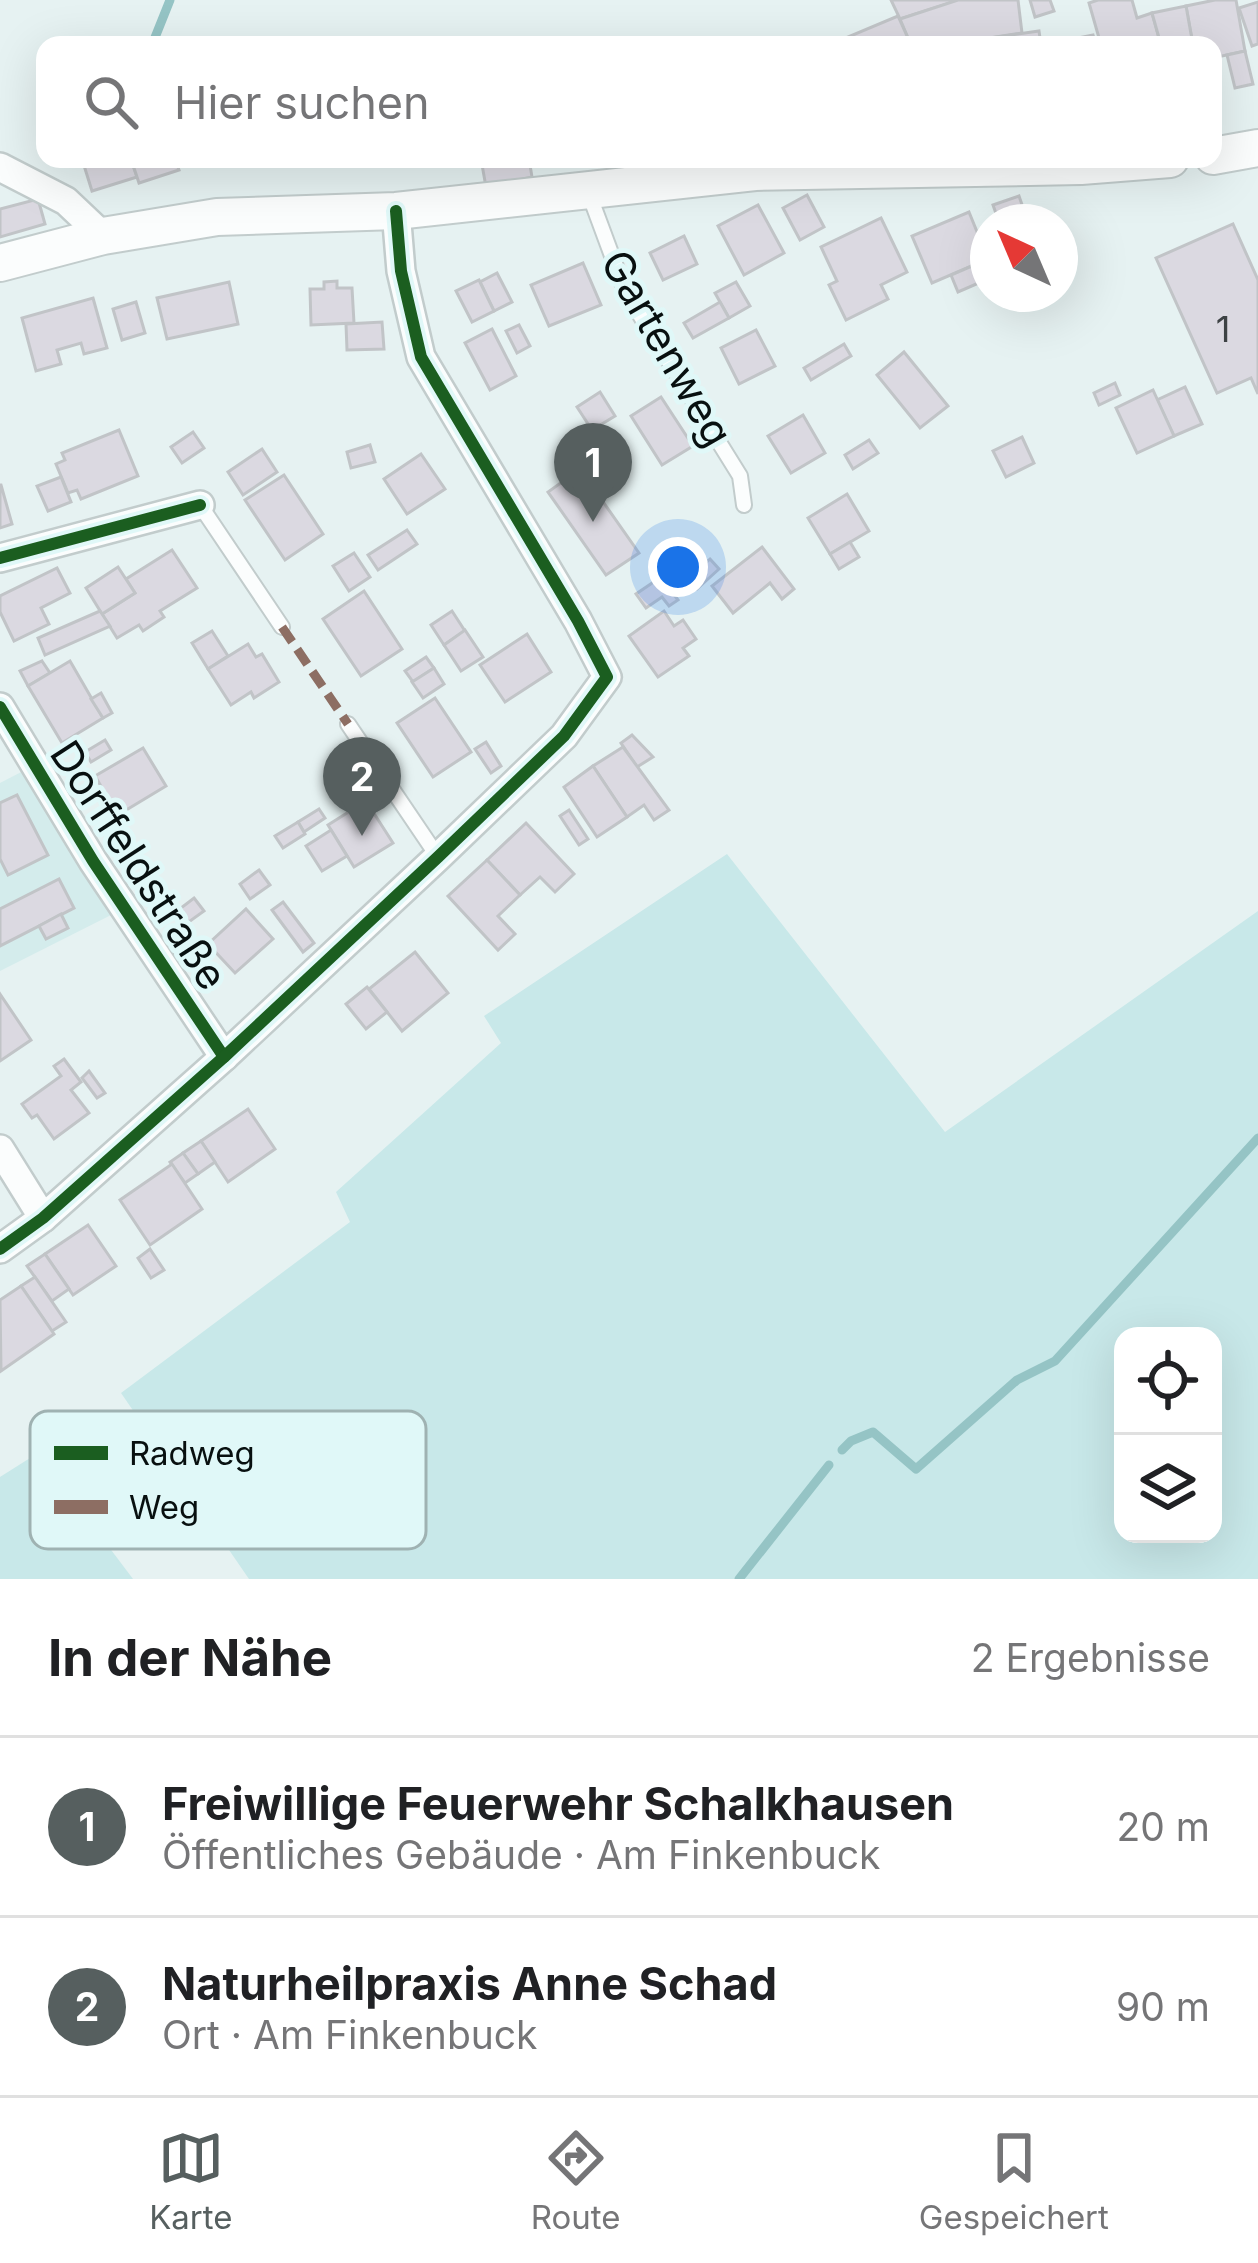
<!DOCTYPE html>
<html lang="de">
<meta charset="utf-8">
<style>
body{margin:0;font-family:Inter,sans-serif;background:#f2f2f2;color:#202124}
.controls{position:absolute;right:36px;bottom:36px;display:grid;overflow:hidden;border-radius:24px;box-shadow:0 12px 48px #0002}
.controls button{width:108px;height:108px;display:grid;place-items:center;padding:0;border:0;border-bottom:3px solid #e0e0e0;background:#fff;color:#202124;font:60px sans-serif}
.compass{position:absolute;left:970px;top:204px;width:108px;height:108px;border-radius:50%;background:#fff;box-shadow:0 12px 48px #0002;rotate:316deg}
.you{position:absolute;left:678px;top:567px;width:42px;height:42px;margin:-30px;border:9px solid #fff;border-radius:50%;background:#1a73e8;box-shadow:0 0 0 18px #1a73e833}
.badge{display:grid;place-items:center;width:78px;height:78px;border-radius:50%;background:#565f5f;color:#fff;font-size:39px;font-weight:700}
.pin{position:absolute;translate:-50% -99px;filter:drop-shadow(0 3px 6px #0008)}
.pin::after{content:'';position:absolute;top:63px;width:42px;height:36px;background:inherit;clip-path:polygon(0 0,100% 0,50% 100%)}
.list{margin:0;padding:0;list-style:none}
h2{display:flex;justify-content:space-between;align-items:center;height:156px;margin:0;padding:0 48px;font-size:51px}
h2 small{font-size:39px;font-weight:400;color:#757577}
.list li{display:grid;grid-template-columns:78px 1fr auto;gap:36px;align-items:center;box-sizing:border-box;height:180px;padding:0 48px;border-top:3px solid #e0e0e0}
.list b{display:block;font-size:45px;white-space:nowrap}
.list p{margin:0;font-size:39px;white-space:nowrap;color:#757577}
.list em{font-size:39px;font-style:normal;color:#757577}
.icon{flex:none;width:66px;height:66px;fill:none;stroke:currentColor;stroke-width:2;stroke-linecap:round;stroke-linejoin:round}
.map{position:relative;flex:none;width:1258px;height:1579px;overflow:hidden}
.search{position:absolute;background:#fff;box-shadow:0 12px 48px #0002;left:36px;right:36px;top:36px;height:132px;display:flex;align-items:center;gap:30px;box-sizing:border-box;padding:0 42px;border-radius:24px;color:#757577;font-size:45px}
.sheet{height:516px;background:#fff}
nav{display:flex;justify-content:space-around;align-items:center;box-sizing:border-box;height:168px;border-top:3px solid #e0e0e0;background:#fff;font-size:33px;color:#757577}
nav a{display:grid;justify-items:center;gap:6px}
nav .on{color:#565f5f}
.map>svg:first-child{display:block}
.built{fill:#d4ecec}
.green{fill:#c8e8e9;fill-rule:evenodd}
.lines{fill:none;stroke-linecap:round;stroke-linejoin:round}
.stream{stroke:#95c4c5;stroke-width:9}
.building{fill:#dbd9e1;stroke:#c1c4c7;stroke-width:3}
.service-casing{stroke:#c2cccc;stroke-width:18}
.minor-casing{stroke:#c2cccc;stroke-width:32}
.secondary-casing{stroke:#c2cccc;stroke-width:40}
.service{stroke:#fbfdfd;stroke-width:14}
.minor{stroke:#fbfdfd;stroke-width:27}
.secondary{stroke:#fbfdfd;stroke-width:36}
.quiet{stroke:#8d6e63;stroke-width:9;stroke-dasharray:18 9;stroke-linecap:butt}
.cycleway-casing{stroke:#e0f8f8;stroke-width:20}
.cycleway{stroke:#1b5e20;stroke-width:12}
.labels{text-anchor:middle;stroke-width:10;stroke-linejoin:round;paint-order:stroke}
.number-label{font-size:36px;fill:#3d4244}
.street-label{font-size:42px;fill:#081010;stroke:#e0f8f8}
.key{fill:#e0f8f8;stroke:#9fb2b2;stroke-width:3}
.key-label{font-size:33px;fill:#081010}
</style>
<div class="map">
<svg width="1258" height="1579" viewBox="0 0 1258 1579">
<rect width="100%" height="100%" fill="#e6f2f2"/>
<polygon class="built" points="27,769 117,912 0,971 0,783"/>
<g class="green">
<path d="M727,854l218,278 313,-221v668h-1009l-128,-186 229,-171 -14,-30 165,-149 -17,-27zM1123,1336h90v198h-90z"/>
<polygon points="38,1453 133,1579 0,1579 0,1477"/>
</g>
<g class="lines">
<g class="stream">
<polyline points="152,45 170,0"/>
<polyline points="842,1450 851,1441 873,1432 916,1469 1017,1380 1055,1361 1258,1138"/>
<polyline points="739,1579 829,1465"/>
</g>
</g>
<g class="building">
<polygon points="891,0 956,0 956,1 900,19"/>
<polygon points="958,0 1018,0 1022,33 983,39 971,45 911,45 900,19"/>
<polygon points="1030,0 1050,0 1054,11 1035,17"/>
<polygon points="1098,0 1132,0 1137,18 1152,13 1161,45 1101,45 1089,3"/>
<polygon points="1215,0 1236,0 1245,51 1213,58 1213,45 1193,45 1186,6"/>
<polygon points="1258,2 1258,44 1252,46 1239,8"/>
<polygon points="1186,6 1193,45 1161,45 1152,13"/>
<polygon points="898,16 911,45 845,45 843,39"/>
<polygon points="1039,31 1041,45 983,45 983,39"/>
<polygon points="1093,35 1096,45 1058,45 1058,42"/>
<polygon points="1245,51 1253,84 1235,88 1227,55"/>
<polygon points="82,159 131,159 137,177 92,191"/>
<polygon points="131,159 175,159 179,170 139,183"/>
<polygon points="481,159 529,159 532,177 486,187"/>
<polygon points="807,195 824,227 800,240 783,208"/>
<polygon points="1019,196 1028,222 999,222 993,205"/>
<polygon points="38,199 45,224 0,237 0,209"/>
<polygon points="758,205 784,253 744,275 718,226"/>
<polygon points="969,212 988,259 932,283 912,236"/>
<polygon points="881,218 907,272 881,285 888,299 846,320 829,285 837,281 821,247"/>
<polygon points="1233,224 1258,280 1258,394 1251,378 1217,393 1156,258"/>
<polygon points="684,236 697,264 663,280 650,253"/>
<polygon points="988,259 988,279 958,292 951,275"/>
<polygon points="583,263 601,305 549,326 531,285"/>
<polygon points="497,273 512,302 494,311 480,282"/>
<polygon points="479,280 494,311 472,322 456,291"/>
<polygon points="337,281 337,288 352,288 354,323 311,325 310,289 324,289 324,282"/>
<polygon points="229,282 238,324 167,339 157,298"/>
<polygon points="736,282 750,306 729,318 715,293"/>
<polygon points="93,298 107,348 84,354 81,343 57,350 61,364 36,371 22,318"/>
<polygon points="136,302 145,333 122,340 113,309"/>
<polygon points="720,302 729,318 693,338 684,323"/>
<polygon points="382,322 384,349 347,350 346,324"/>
<polygon points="519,325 530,346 517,353 506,331"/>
<polygon points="492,329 516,376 490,390 465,343"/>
<polygon points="756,330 775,366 739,384 721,348"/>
<polygon points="844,344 851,356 811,380 804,368"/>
<polygon points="904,352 948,406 920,428 877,375"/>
<polygon points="1115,383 1120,395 1099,405 1094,393"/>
<polygon points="1185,387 1202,424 1174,436 1157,400"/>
<polygon points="1153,390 1174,436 1137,453 1116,408"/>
<polygon points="600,392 615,416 592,430 577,407"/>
<polygon points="661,397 693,446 662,465 631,416"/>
<polygon points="803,415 825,453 791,473 768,436"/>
<polygon points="119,430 138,476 81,499 77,490 68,493 56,464 65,460 62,453"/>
<polygon points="193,432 204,448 182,463 171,447"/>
<polygon points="1022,437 1034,463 1006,477 993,451"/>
<polygon points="869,440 878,453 853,469 845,455"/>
<polygon points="370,445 375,462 351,468 347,452"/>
<polygon points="262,449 277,472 243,495 228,472"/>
<polygon points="421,454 445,489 407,514 384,479"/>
<polygon points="580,469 639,553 606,575 548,492"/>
<polygon points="284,475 323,534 285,560 245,500"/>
<polygon points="61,477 71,502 48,511 37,486"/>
<polygon points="1,485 12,524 0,528 0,485"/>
<polygon points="847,494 869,531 830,554 808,518"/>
<polygon points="407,530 417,544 378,570 368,555"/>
<polygon points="850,542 859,557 839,569 830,554"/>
<polygon points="762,547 794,589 782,599 770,583 733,613 712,586"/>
<polygon points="172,550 197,588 160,611 164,617 143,631 139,625 117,638 102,614 135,593 126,579"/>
<polygon points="354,553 370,577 349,591 333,566"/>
<polygon points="710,559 719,569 697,589 688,579"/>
<polygon points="118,567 135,593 102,614 86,588"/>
<polygon points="57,568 70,593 41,608 49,624 14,641 0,612 0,596"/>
<polygon points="661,577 678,600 669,606 662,597 646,608 636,594"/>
<polygon points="364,591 402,649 361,676 323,619"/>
<polygon points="100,611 110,626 45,655 38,638"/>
<polygon points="452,611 465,631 444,645 431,625"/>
<polygon points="664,611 674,626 683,620 696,639 683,648 689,656 658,677 629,636"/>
<polygon points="465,630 483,657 461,671 444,645"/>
<polygon points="212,631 228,656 208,669 192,643"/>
<polygon points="527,634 551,672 505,702 480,665"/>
<polygon points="248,644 256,657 262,654 279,682 254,698 251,692 231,705 208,669"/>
<polygon points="426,657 434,668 413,682 405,671"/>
<polygon points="42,661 50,673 28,686 20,671"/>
<polygon points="70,661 103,718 62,743 28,686"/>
<polygon points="434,668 444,684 423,698 412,682"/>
<polygon points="101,693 112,713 103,718 91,699"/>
<polygon points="435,698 471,752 433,777 397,723"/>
<polygon points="632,735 653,757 637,767 621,743"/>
<polygon points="105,740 111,750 91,762 85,752"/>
<polygon points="486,742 501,766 491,773 475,749"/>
<polygon points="623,747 669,810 654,820 644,805 627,817 593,766"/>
<polygon points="143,748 166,786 118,815 95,776"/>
<polygon points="593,766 627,817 597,837 564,787"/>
<polygon points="17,795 48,855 8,875 0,859 0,803"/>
<polygon points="366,801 393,843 354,867 328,825"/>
<polygon points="319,809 325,818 304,832 298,822"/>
<polygon points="569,810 588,839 579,845 560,816"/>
<polygon points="298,822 305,834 283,848 275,836"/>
<polygon points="526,823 574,874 555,892 540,877 520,895 487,860"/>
<polygon points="331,830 347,856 322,871 306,846"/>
<polygon points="487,860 520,895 498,916 515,934 498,950 448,896"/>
<polygon points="259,870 270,885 250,899 240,884"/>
<polygon points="59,879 74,908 0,946 0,909"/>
<polygon points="194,898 204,911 186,924 177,911"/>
<polygon points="283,902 314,943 303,952 272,910"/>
<polygon points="246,909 273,939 235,973 208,944"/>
<polygon points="61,914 68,928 46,939 39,926"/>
<polygon points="415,952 448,993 402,1031 369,989"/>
<polygon points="367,987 387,1012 366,1029 346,1004"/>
<polygon points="0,994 31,1040 0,1061"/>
<polygon points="64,1059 81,1082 71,1090 89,1113 54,1139 37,1115 32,1118 22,1104 61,1076 54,1066"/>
<polygon points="89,1071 105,1093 97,1098 82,1078"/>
<polygon points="248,1109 275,1149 228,1182 201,1141"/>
<polygon points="201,1141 215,1162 198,1174 183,1153"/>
<polygon points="183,1153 198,1174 185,1183 170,1162"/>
<polygon points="172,1164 202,1209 150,1245 120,1200"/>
<polygon points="88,1225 116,1266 73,1295 45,1254"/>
<polygon points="150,1249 164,1270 151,1278 138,1258"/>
<polygon points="45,1254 69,1289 52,1301 27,1266"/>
<polygon points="35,1277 66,1322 52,1331 21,1286"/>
<polygon points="21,1286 54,1334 1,1371 0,1300"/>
</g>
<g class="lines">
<defs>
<g id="service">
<polyline points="588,191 625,291 740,476 744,505"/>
<polyline points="200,505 282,627"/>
<polyline points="348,724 438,857"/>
</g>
<g id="minor">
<polyline points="0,167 66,201 103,236"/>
<polyline points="0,558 200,505"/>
<polyline points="0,707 93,861 224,1057"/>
<polyline points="0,1149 43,1218"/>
<polyline points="0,1249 43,1218 224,1057 438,857 564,736 607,677 578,621 421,357 401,271 396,211"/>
</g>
<g id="secondary">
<polyline points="1213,156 1258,148"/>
<polyline points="0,263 103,236 217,217 396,211 755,172 1081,166 1170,159"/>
</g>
</defs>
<use href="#service" class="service-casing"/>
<use href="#minor" class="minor-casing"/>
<use href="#secondary" class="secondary-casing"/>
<use href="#service" class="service"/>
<use href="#minor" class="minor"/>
<use href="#secondary" class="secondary"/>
<polyline class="quiet" points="282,627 348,724"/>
<defs>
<g id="cycleway">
<polyline points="0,558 200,505"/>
<polyline points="0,707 93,861 224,1057"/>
<polyline points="0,1249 43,1218 224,1057 438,857 564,736 607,677 578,621 421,357 401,271 396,211"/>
</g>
</defs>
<use href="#cycleway" class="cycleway-casing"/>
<use href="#cycleway" class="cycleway"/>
</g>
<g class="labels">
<g class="number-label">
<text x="1223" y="342">1</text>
</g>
<g class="street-label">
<text transform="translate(667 348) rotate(60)" y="15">Gartenweg</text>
<text transform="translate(139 865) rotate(57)" y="15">Dorffeldstraße</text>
</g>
</g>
<rect x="30" y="1411" width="396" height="138" rx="18" class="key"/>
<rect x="54" y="1446" width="54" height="14" fill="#1b5e20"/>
<rect x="54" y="1500" width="54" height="14" fill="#8d6e63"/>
<g class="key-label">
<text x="129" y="1465">Radweg</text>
<text x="129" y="1519">Weg</text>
</g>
</svg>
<div class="controls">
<button><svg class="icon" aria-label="locate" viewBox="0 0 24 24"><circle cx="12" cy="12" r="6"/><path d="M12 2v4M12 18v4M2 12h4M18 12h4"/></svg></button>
<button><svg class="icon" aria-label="layers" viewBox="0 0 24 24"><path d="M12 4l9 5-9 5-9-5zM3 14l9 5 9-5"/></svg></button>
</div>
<svg class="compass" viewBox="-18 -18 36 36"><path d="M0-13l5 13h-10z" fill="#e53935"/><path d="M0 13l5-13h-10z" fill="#757577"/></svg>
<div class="you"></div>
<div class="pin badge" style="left:593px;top:522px">1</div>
<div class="pin badge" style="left:362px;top:836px">2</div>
<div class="search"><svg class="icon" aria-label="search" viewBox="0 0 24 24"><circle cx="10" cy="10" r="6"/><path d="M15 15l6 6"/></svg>Hier suchen</div>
</div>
<section class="sheet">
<h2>In der Nähe<small>2 Ergebnisse</small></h2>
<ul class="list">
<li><span class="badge">1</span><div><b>Freiwillige Feuerwehr Schalkhausen</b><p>Öffentliches Gebäude · Am Finkenbuck</p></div><em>20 m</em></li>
<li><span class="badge">2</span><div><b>Naturheilpraxis Anne Schad</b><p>Ort · Am Finkenbuck</p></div><em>90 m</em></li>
</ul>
</section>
<nav>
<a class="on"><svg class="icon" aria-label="map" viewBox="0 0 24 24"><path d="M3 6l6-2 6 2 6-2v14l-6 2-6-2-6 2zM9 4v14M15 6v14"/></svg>Karte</a>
<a><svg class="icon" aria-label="directions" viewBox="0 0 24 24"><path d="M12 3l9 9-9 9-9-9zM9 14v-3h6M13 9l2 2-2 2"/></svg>Route</a>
<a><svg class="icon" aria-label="saved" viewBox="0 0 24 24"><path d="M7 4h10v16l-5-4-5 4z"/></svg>Gespeichert</a>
</nav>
